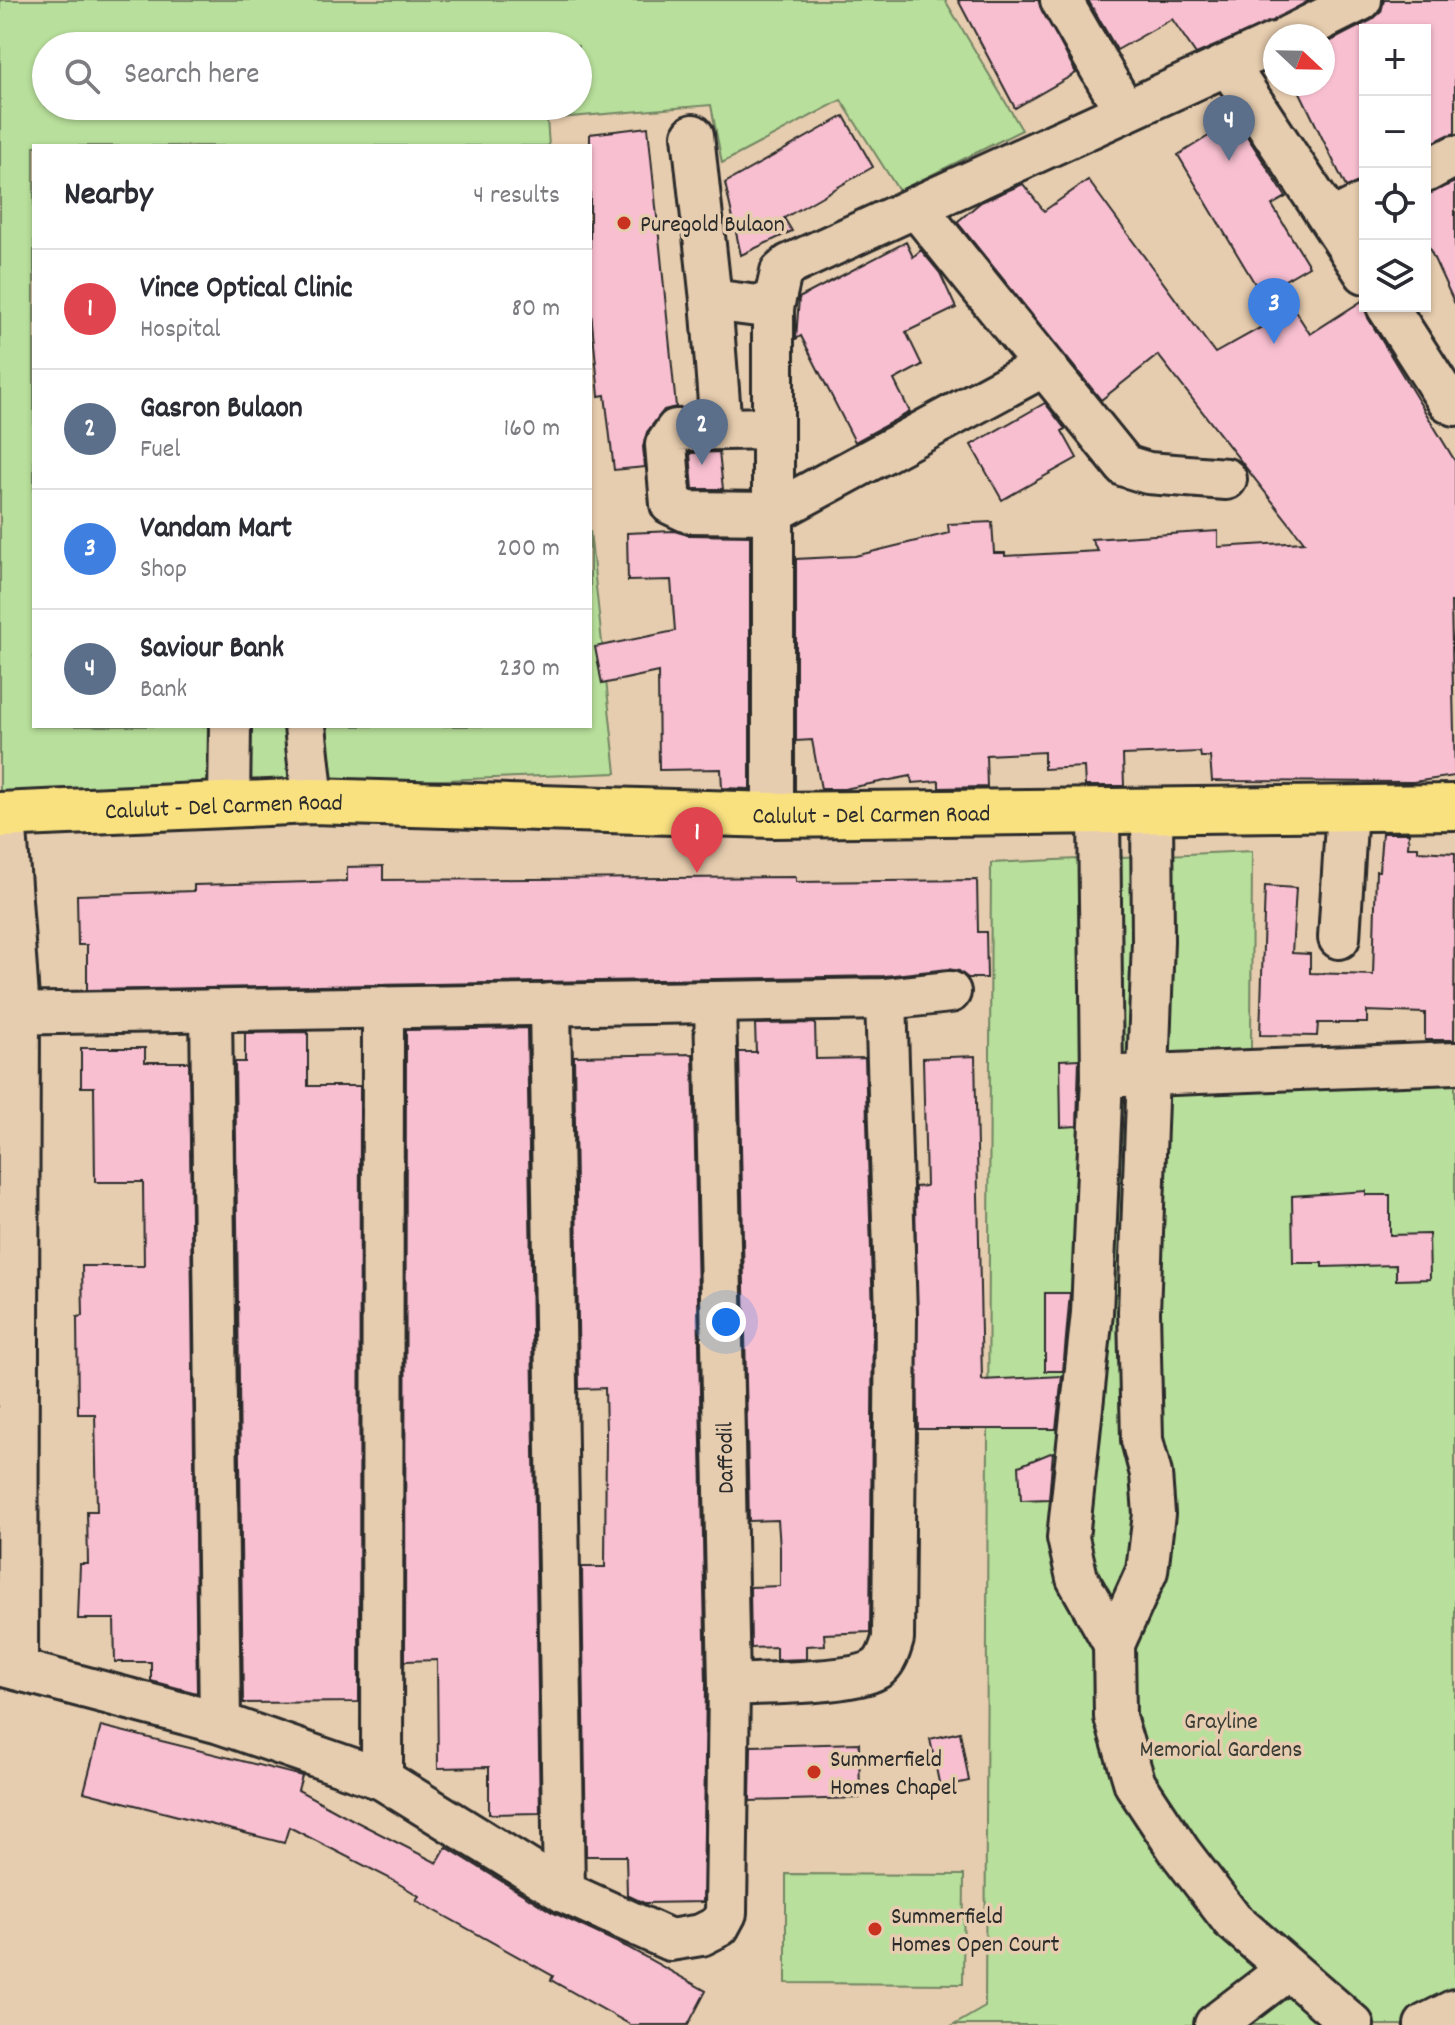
<!DOCTYPE html>
<meta charset="utf-8">
<style>
body{margin:0;font-family:Dekko,sans-serif;background:#f7f7f7;color:#2b2b33}
.controls{position:absolute;right:24px;top:24px;display:grid;overflow:hidden;border-radius:0px;box-shadow:0 2px 6px #0004}
.controls button{width:72px;height:72px;display:grid;place-items:center;padding:0;border:0;border-bottom:2px solid #e1e1e2;background:#fff;color:#2b2b33;font:40px sans-serif}
.compass{position:absolute;left:1263px;top:24px;width:72px;height:72px;border-radius:50%;background:#fff;box-shadow:0 2px 6px #0004;rotate:112deg}
.you{position:absolute;left:726px;top:1322px;width:28px;height:28px;margin:-20px;border:6px solid #fff;border-radius:50%;background:#1a73e8;box-shadow:0 0 0 12px #1a73e833}
.badge{display:grid;place-items:center;width:52px;height:52px;border-radius:50%;background:#ea580c;color:#fff;font-size:26px;font-weight:700}
.pin{position:absolute;translate:-50% -66px;filter:drop-shadow(0 2px 4px #0008)}
.pin::after{content:'';position:absolute;top:42px;width:28px;height:24px;background:inherit;clip-path:polygon(0 0,100% 0,50% 100%)}
.list{margin:0;padding:0;list-style:none}
h2{display:flex;justify-content:space-between;align-items:center;height:104px;margin:0;padding:0 32px;font-size:34px}
h2 small{font-size:26px;font-weight:400;color:#7c7c81}
.list li{display:grid;grid-template-columns:52px 1fr auto;gap:24px;align-items:center;box-sizing:border-box;height:120px;padding:0 32px;border-top:2px solid #e1e1e2}
.list b{display:block;font-size:30px;white-space:nowrap}
.list p{margin:0;font-size:26px;white-space:nowrap;color:#7c7c81}
.list em{font-size:26px;font-style:normal;color:#7c7c81}
.icon{flex:none;width:44px;height:44px;fill:none;stroke:currentColor;stroke-width:2;stroke-linecap:round;stroke-linejoin:round}
.map{position:relative;flex:none;width:1455px;height:2025px;overflow:hidden}
.search{position:absolute;background:#fff;box-shadow:0 2px 6px #0004;left:32px;top:32px;width:560px;height:88px;display:flex;align-items:center;gap:20px;box-sizing:border-box;padding:0 28px;border-radius:44px;color:#7c7c81;font-size:30px}
.panel{position:absolute;background:#fff;box-shadow:0 2px 6px #0004;left:32px;top:144px;width:560px;height:584px;border-radius:0px}
.map>svg:first-child{display:block}
.green{fill:#b8df9b;stroke:#728563;stroke-width:2;fill-rule:evenodd}
.building{fill:#f8bfd1;stroke:#2b2b2b;stroke-width:2}
.lines{fill:none;stroke-linecap:round;stroke-linejoin:round}
.minor-casing{stroke:#2b2b2b;stroke-width:46}
.major-casing{stroke:#2b2b2b;stroke-width:50}
.minor{stroke:#e7cdaf;stroke-width:40}
.major{stroke:#fae180;stroke-width:44}
.poi-dot{fill:#c8321e;stroke:#e7cdaf;stroke-width:3}
.labels{text-anchor:middle;stroke-width:7;stroke-linejoin:round;paint-order:stroke}
.poi-label{font-size:24px;fill:#2b2b2b;stroke:#e7cdaf;text-anchor:start}
.street-label{font-size:24px;fill:#2b2b2b;stroke:#e7cdaf}
.park-label{font-size:24px;fill:#393d36;stroke:#e7cdaf}
</style>
<div class="map">
<svg width="1455" height="2025" viewBox="0 0 1455 2025">
<rect width="100%" height="100%" fill="#e7cdaf"/>
<filter id="ink" filterUnits="userSpaceOnUse"><feTurbulence type="fractalNoise" baseFrequency=".0125" numOctaves="2"/><feDisplacementMap in="SourceGraphic" scale="16" xChannelSelector="R" yChannelSelector="G"/><feConvolveMatrix kernelMatrix="1 2 1 2 8 2 1 2 1" color-interpolation-filters="sRGB"/></filter>
<g filter="url(#ink)">
<g class="green">
<path d="M0,0h945l77,130 -123,61 -58,-91 -119,63 -11,-58 -164,14 2,27h-515v580h556v-195l26,242 -616,25zM46,46h532v60h-532z"/>
<polygon points="1252,851 1251,1051 1455,1051 1455,2025 954,2025 985,2007 991,863"/>
<polygon points="786,1874 964,1875 963,1984 786,1983"/>
</g>
<g class="building">
<polygon points="958,0 1038,0 1076,73 1015,108"/>
<polygon points="1088,0 1310,0 1273,21 1196,54 1172,19 1117,50"/>
<polygon points="1384,0 1455,0 1455,133 1425,146 1425,30 1365,30 1365,180 1346,187 1296,84 1323,84 1323,45 1372,20 1381,12"/>
<polygon points="844,116 873,167 784,218 792,231 741,255 725,183"/>
<polygon points="1236,119 1286,197 1272,205 1309,266 1261,294 1178,155"/>
<polygon points="648,127 676,407 664,410 647,432 643,447 645,467 614,470 605,395 599,396 590,301 590,134"/>
<polygon points="1088,180 1215,353 1294,309 1310,334 1365,299 1368,318 1455,461 1455,602 1451,602 1455,776 1413,782 1212,781 1210,757 1201,757 1200,752 1123,755 1124,786 1085,786 1084,767 1044,769 1044,752 986,755 987,787 939,788 939,781 912,783 911,776 844,789 821,789 812,740 796,741 796,559 855,556 949,533 948,524 992,522 994,553 1005,553 1005,556 1098,551 1091,539 1218,531 1218,547 1304,542 1158,355 1101,400 957,222 981,202 1023,184 1044,211"/>
<polygon points="1455,182 1455,304 1425,239 1425,195"/>
<polygon points="906,242 913,257 921,250 940,273 956,308 906,332 922,365 894,380 910,412 855,442 801,336 796,339 799,298"/>
<polygon points="1045,403 1065,429 1062,431 1077,458 1002,500 971,445"/>
<polygon points="719,452 723,489 693,489 690,453"/>
<polygon points="674,531 688,535 750,536 750,789 722,788 721,769 659,770 658,672 602,684 595,647 675,631 671,580 628,581 627,533"/>
<polygon points="1382,833 1409,833 1408,847 1418,847 1418,851 1455,853 1454,1040 1425,1040 1425,1013 1367,1011 1367,1023 1318,1023 1317,1036 1260,1035 1265,886 1296,888 1292,953 1310,954 1310,973 1373,975 1376,871 1379,871"/>
<polygon points="383,866 383,880 796,877 796,882 977,880 978,932 986,932 987,978 968,978 959,971 948,969 885,976 87,990 87,945 78,945 77,895 194,891 194,885 347,881 347,867"/>
<polygon points="815,1023 816,1059 865,1058 873,1314 870,1632 824,1634 825,1645 806,1646 806,1659 776,1660 776,1647 751,1648 750,1587 780,1586 780,1548 778,1520 749,1521 739,1052 756,1052 755,1024"/>
<polygon points="527,1028 540,1813 489,1814 489,1767 438,1768 437,1660 405,1661 406,1030"/>
<polygon points="308,1032 308,1086 360,1086 359,1702 243,1703 235,1062 245,1062 245,1033"/>
<polygon points="81,1048 145,1048 145,1062 189,1062 197,1693 151,1681 151,1662 115,1662 114,1619 78,1619 80,1564 88,1564 87,1511 97,1511 95,1414 78,1414 77,1317 83,1316 82,1266 144,1266 143,1182 95,1182 94,1087 81,1087"/>
<polygon points="693,1054 706,1685 703,1902 644,1903 627,1895 626,1856 586,1856 582,1567 605,1567 606,1433 605,1388 579,1389 574,1056"/>
<polygon points="975,1056 982,1380 1062,1376 1056,1429 918,1429 915,1187 926,1186 923,1058"/>
<polygon points="1079,1059 1077,1126 1061,1127 1060,1060"/>
<polygon points="1366,1191 1366,1195 1390,1195 1390,1235 1429,1234 1430,1279 1396,1280 1396,1265 1322,1267 1322,1263 1293,1263 1292,1196"/>
<polygon points="1045,1293 1070,1293 1063,1371 1045,1371"/>
<polygon points="1053,1452 1049,1499 1021,1500 1019,1466"/>
<polygon points="101,1726 302,1776 298,1790 355,1821 437,1863 446,1847 552,1912 627,1947 706,1991 688,2025 631,2025 551,1980 553,1976 416,1900 419,1896 391,1879 289,1827 284,1843 84,1792"/>
<polygon points="960,1732 969,1781 940,1787 930,1739"/>
<polygon points="859,1743 860,1798 750,1801 751,1746"/>
</g>
<g class="lines">
<defs>
<g id="minor">
<polyline points="1061,0 1125,111"/>
<polyline points="1289,36 1361,0"/>
<polyline points="1228,65 1365,273"/>
<polyline points="693,135 711,300 773,308"/>
<polyline points="1425,172 1455,156"/>
<polyline points="916,207 1125,466 1148,473 1226,479"/>
<polyline points="1331,220 1365,203"/>
<polyline points="711,300 721,428"/>
<polyline points="1387,306 1448,401 1455,405"/>
<polyline points="772,428 676,430 666,445 671,504 688,512 772,513 1044,366"/>
<polyline points="305,726 313,801"/>
<polyline points="229,803 230,726"/>
<polyline points="1099,813 1102,1077 1092,1313 1068,1538 1077,1578 1114,1644"/>
<polyline points="1152,813 1153,941 1139,1312 1142,1440 1151,1474 1154,1514 1147,1571 1114,1644 1115,1717 1135,1784 1180,1852 1232,1920 1353,2025"/>
<polyline points="5,815 19,1013 17,1669"/>
<polyline points="773,815 773,308 781,272 789,265 1275,43"/>
<polyline points="1339,938 1347,808"/>
<polyline points="550,1004 564,1892"/>
<polyline points="211,1010 220,1723"/>
<polyline points="0,1014 886,999 950,992"/>
<polyline points="1123,1076 1455,1063"/>
<polyline points="0,1665 220,1723 382,1779 564,1892 670,1940 701,1935 719,1926 726,1913 729,1685 715,1002"/>
<path d="M729,1685c29,-2 131,-1 150,-18 8,-7 11,-18 14,-28l3,-325 -10,-315"/>
<polyline points="382,1779 383,1007"/>
<polyline points="1215,2025 1287,1970"/>
<polyline points="1425,2025 1455,2010"/>
</g>
<g id="major">
<path id="s1" d="M0,815l313,-14 460,14 682,-8"/>
</g>
</defs>
<use href="#minor" class="minor-casing"/>
<use href="#major" class="major-casing"/>
<use href="#minor" class="minor"/>
<use href="#major" class="major"/>
</g>
</g>
<g class="poi-dot">
<circle cx="624" cy="223" r="8"/>
<circle cx="814" cy="1772" r="8"/>
<circle cx="875" cy="1929" r="8"/>
</g>
<g class="labels">
<g class="poi-label">
<text x="640" y="231">Puregold Bulaon</text>
<text x="830" y="1766">Summerfield<tspan x="830" dy="28">Homes Chapel</tspan></text>
<text x="891" y="1923">Summerfield<tspan x="891" dy="28">Homes Open Court</tspan></text>
</g>
<g class="street-label">
<text dy="8" stroke="none"><textPath href="#s1" startOffset="224">Calulut - Del Carmen Road</textPath></text>
<text dy="8" stroke="none"><textPath href="#s1" startOffset="872">Calulut - Del Carmen Road</textPath></text>
<text transform="translate(724 1458) rotate(-91)" y="8">Daffodil</text>
</g>
<g class="park-label">
<text x="1221" y="1728">Grayline<tspan x="1221" dy="28">Memorial Gardens</tspan></text>
</g>
</g>
</svg>
<div class="controls">
<button>+</button>
<button>−</button>
<button><svg class="icon" aria-label="locate" viewBox="0 0 24 24"><circle cx="12" cy="12" r="6"/><path d="M12 2v4M12 18v4M2 12h4M18 12h4"/></svg></button>
<button><svg class="icon" aria-label="layers" viewBox="0 0 24 24"><path d="M12 4l9 5-9 5-9-5zM3 14l9 5 9-5"/></svg></button>
</div>
<svg class="compass" viewBox="-18 -18 36 36"><path d="M0-13l5 13h-10z" fill="#e53935"/><path d="M0 13l5-13h-10z" fill="#7c7c81"/></svg>
<div class="you"></div>
<div class="pin badge" style="left:697px;top:873px;background:#e0444e">1</div>
<div class="pin badge" style="left:702px;top:465px;background:#5c6f8a">2</div>
<div class="pin badge" style="left:1274px;top:344px;background:#3f7fe0">3</div>
<div class="pin badge" style="left:1229px;top:161px;background:#5c6f8a">4</div>
<div class="search"><svg class="icon" aria-label="search" viewBox="0 0 24 24"><circle cx="10" cy="10" r="6"/><path d="M15 15l6 6"/></svg>Search here</div>
<section class="panel">
<h2>Nearby<small>4 results</small></h2>
<ul class="list">
<li><span class="badge" style="background:#e0444e">1</span><div><b>Vince Optical Clinic</b><p>Hospital</p></div><em>80 m</em></li>
<li><span class="badge" style="background:#5c6f8a">2</span><div><b>Gasron Bulaon</b><p>Fuel</p></div><em>160 m</em></li>
<li><span class="badge" style="background:#3f7fe0">3</span><div><b>Vandam Mart</b><p>Shop</p></div><em>200 m</em></li>
<li><span class="badge" style="background:#5c6f8a">4</span><div><b>Saviour Bank</b><p>Bank</p></div><em>230 m</em></li>
</ul>
</section>
</div>
